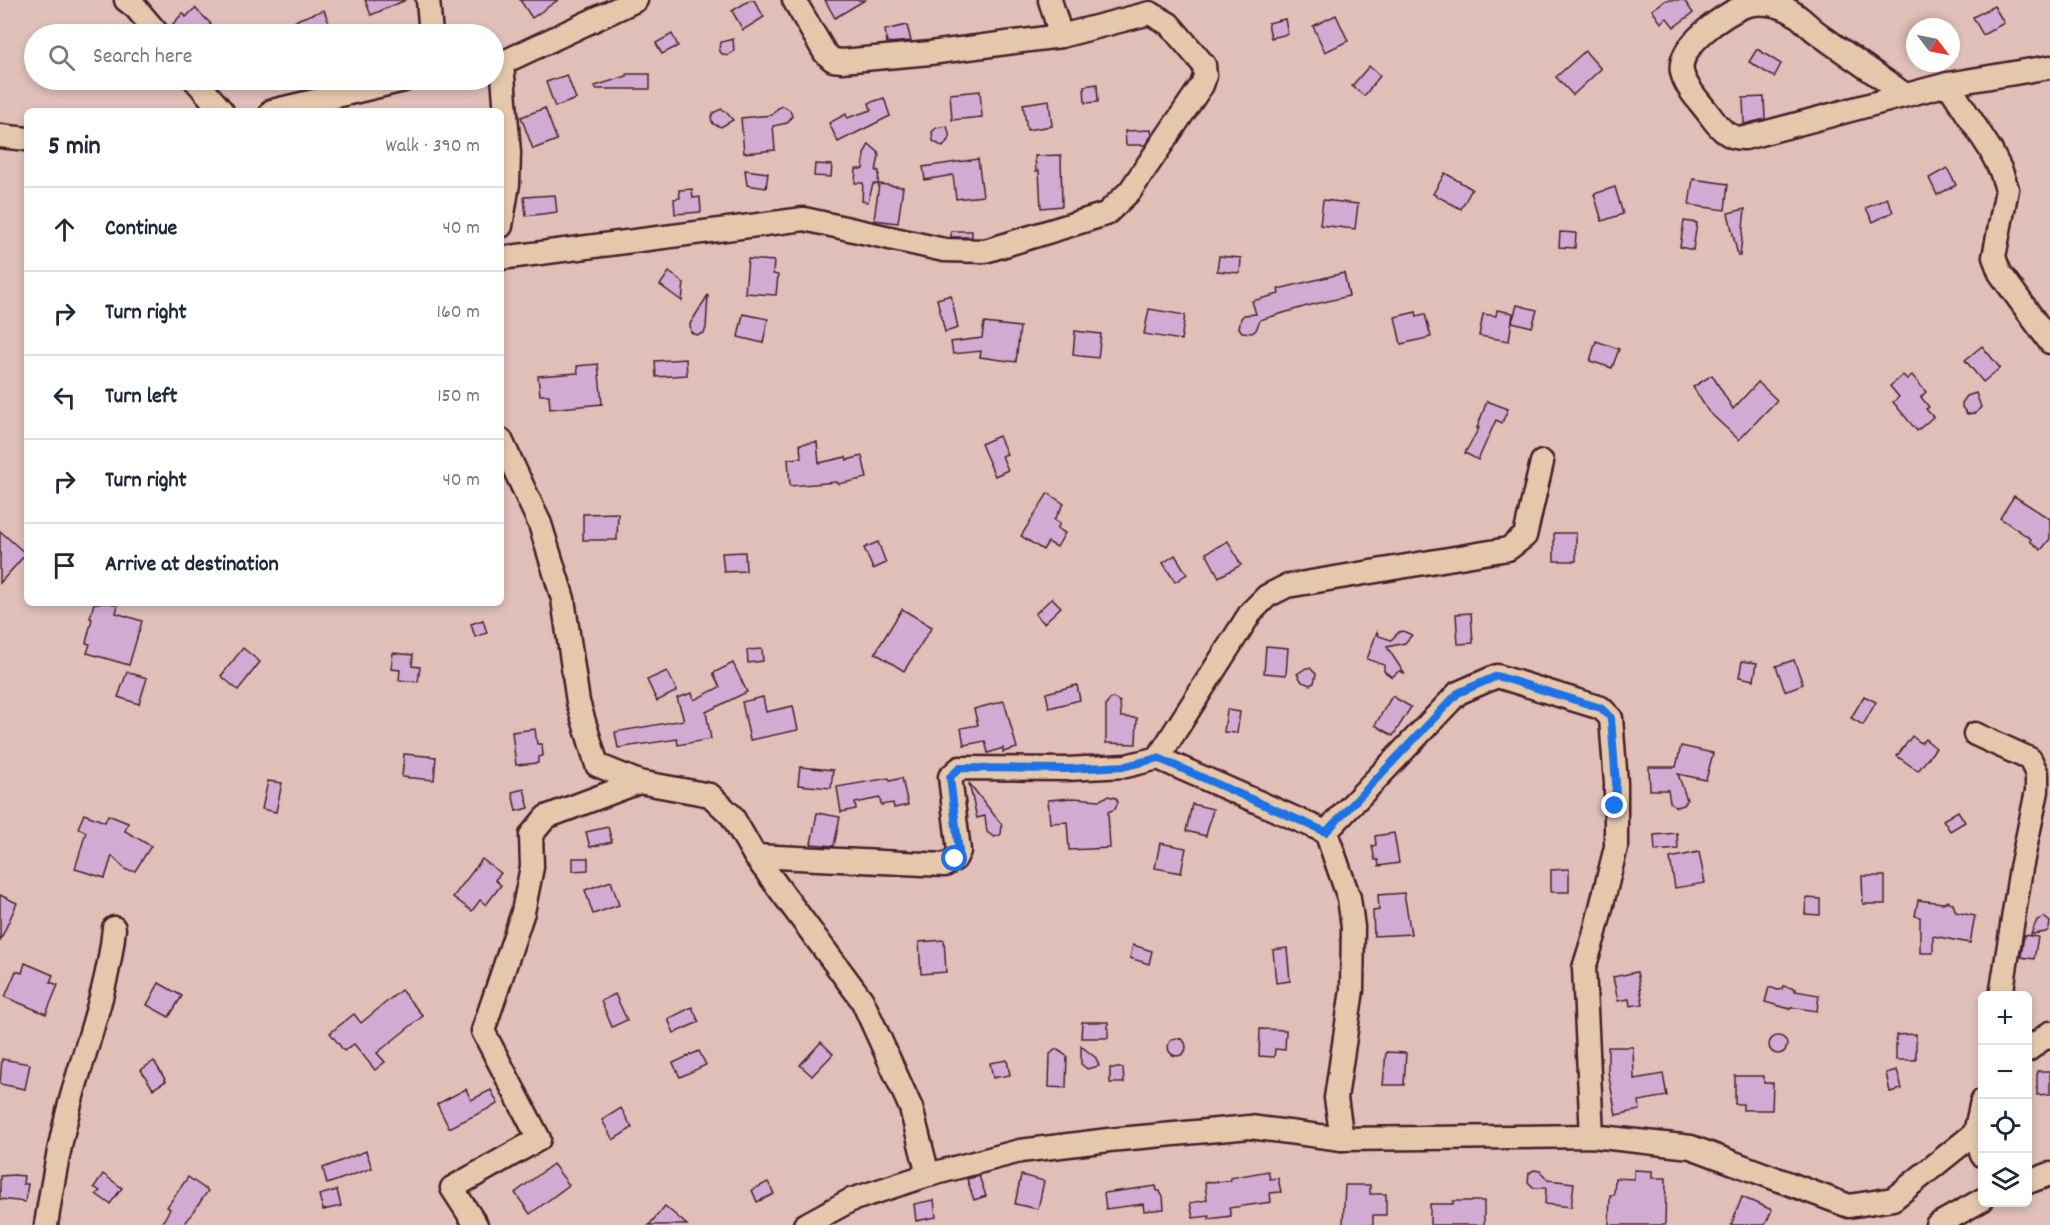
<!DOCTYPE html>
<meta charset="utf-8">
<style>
body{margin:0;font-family:Dekko,sans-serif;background:#f6f6f7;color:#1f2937}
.controls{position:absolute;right:18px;bottom:18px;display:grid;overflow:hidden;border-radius:9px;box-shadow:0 3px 9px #0003}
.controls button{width:54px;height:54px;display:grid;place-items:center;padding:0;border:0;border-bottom:2px solid #e0e1e3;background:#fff;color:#1f2937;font:30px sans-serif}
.compass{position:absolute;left:1906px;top:18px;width:54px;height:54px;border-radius:50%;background:#fff;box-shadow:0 3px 9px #0003;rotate:122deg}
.stop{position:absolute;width:18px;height:18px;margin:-14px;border:4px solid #1a73e8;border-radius:50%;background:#fff}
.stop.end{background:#1a73e8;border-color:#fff;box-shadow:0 2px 6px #0008}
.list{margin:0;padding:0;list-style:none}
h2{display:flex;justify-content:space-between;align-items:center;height:78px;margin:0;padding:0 24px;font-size:26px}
h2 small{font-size:20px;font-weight:400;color:#747a83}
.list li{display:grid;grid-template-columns:39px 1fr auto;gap:18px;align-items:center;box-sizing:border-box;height:84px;padding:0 24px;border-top:2px solid #e0e1e3}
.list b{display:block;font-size:22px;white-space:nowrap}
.list em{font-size:20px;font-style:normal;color:#747a83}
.icon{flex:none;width:33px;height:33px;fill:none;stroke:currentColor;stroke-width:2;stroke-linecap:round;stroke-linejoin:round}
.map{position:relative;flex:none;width:2050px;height:1225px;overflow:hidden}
.search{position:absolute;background:#fff;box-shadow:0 3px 9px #0003;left:24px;top:24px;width:480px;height:66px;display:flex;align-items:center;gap:15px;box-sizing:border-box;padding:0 21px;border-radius:33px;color:#747a83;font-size:22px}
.panel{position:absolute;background:#fff;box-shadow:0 3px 9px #0003;left:24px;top:108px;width:480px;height:498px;border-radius:9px}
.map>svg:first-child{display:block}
.building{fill:#d2abd3;stroke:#4a1f2b;stroke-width:1.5}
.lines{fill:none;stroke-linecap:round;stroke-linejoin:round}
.minor-casing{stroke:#4a1f2b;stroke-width:27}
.minor{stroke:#e5c8ac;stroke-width:22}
.route{stroke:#1a73e8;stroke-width:8}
</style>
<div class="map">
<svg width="2050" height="1225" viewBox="0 0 2050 1225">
<rect width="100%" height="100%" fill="#dfbfb8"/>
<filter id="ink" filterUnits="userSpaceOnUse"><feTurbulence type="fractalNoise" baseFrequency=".0167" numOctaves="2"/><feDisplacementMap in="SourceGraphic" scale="12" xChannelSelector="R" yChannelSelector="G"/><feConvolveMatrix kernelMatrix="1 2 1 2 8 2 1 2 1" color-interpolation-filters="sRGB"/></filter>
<g filter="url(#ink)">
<g class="building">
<polygon points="365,0 406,0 371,15"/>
<polygon points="520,0 558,0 532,18"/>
<polygon points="750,0 754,0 764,17 743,30 732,11"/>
<polygon points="825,0 865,0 835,18"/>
<polygon points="1666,0 1684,0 1693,13 1674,27 1667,18 1661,23 1652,10"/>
<polygon points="1994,6 2004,23 1983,35 1973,17"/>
<polygon points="195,8 211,24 201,34 182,34 172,25 183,13 186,17"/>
<polygon points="324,10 333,34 276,34 299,19"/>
<polygon points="1336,15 1348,41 1325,52 1313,26"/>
<polygon points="1285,19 1288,34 1271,38 1268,23"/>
<polygon points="907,25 911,41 887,43 885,30"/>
<polygon points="672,34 678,46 662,54 656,43"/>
<polygon points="733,39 734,51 727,56 722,54 719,50 721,42"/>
<polygon points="1757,49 1781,64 1774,77 1749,62"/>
<polygon points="1585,51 1601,69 1573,95 1556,77"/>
<polygon points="1369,66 1380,76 1364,96 1352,86"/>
<polygon points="627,74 650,74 650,89 596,89 595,86 627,76"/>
<polygon points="567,75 576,99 555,107 546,82"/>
<polygon points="1097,84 1098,102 1085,103 1084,86"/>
<polygon points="980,91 982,117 952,120 950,94"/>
<polygon points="1764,97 1765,119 1744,124 1743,98"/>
<polygon points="884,98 890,116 838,142 829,123 846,114 847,118 871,110 869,103"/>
<polygon points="1049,100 1052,126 1027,130 1023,104"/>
<polygon points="783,106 790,110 792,116 787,123 773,126 775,150 744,153 741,118 772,115 778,108"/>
<polygon points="545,108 557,140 533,149 521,117"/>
<polygon points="721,109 726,112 733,120 721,127 713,124 711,118 713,113"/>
<polygon points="947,126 950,137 943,147 933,141 932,132 936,128"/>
<polygon points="1151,130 1152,135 1145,145 1126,145 1125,131"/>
<polygon points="869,144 878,152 879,156 876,171 879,171 878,184 873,184 868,202 862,201 863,183 855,183 856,169 863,169 864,154"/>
<polygon points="1061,155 1062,206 1041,208 1039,171 1036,171 1035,156"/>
<polygon points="978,159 983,196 956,199 953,175 925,180 923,167"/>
<polygon points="815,164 832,165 831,177 814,176"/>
<polygon points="1947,168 1956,185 1937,195 1929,178"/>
<polygon points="745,170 768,173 766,188 747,185"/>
<polygon points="1445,173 1472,189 1461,209 1433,194"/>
<polygon points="1693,179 1728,184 1725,210 1689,205"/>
<polygon points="879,184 903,187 898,223 874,220"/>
<polygon points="1615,187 1623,214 1602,221 1594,194"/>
<polygon points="692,189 693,198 700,197 701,212 675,214 674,199 680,198 679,190"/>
<polygon points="555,195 557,212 526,216 524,197"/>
<polygon points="1887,198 1893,212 1873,222 1866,208"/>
<polygon points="1323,200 1358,204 1355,229 1320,225"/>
<polygon points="1745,209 1740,256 1738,256 1728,213"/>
<polygon points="1684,221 1697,223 1693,250 1680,247"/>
<rect x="951" y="231" width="21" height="6"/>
<polygon points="1560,232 1576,233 1575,248 1559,247"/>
<polygon points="1219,256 1241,258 1240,273 1217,271"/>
<polygon points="748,259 774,261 773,274 778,275 776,295 745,293"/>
<polygon points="669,272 684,283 682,301 660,285"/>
<polygon points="1344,273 1349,296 1307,306 1260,320 1256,330 1252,333 1242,332 1239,328 1241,318 1244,315 1256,314 1252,301 1279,294 1278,289"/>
<polygon points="708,295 706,328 704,333 696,335 691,332 690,324"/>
<polygon points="951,295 958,328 945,332 937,299"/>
<polygon points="1517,305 1537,310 1532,327 1512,322"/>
<polygon points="1149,309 1185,315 1181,340 1144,334"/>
<polygon points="1497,310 1513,313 1509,341 1479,336 1483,314 1496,316"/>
<polygon points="1416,312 1417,316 1425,314 1431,337 1401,344 1395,317"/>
<polygon points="743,314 768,319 763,343 738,337"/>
<polygon points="984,323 1020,327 1016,362 980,357 981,351 953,354 951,342 982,338"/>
<polygon points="1075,331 1101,334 1098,358 1073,355"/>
<polygon points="1596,341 1619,349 1612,368 1590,361"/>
<polygon points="1982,346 2000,368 1983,382 1965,360"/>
<polygon points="686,359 687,375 656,377 655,361"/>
<polygon points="598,364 602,404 550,409 549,395 540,395 538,376 578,373 577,366"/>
<polygon points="1712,375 1733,409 1758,382 1777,400 1739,440 1708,411 1693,387"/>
<polygon points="1903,375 1907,379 1912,375 1926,392 1921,397 1929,407 1926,409 1933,417 1917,431 1893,402 1899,397 1890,386"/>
<polygon points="1976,393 1981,407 1976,413 1967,414 1962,407 1962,403 1967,396"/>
<polygon points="1487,401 1508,409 1502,423 1496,420 1478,460 1465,453 1479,428 1477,428"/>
<polygon points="999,436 1007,454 1002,456 1008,470 995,476 981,444"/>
<polygon points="817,442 819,463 846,457 847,460 862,456 867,478 838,484 837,482 790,486 788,459 801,458 800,444"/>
<polygon points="1048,493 1064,504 1054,520 1060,524 1057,528 1065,533 1057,547 1048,542 1043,550 1021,536"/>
<polygon points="2014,496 2050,519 2050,539 2041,550 2030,541 2031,539 2000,518"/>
<polygon points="618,513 617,540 583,540 583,514"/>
<polygon points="0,531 26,554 0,583"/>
<rect x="1554" y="533" width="22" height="28"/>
<polygon points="1228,541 1241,565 1219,577 1206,553"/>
<polygon points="878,542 886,563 873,569 864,548"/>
<polygon points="745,552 746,571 724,572 722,553"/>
<polygon points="1175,555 1187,574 1175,582 1163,563"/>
<polygon points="1052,598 1061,607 1044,623 1035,614"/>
<polygon points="94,603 110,603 118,605 116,613 142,621 129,665 87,653 90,644 86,643 92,619 90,618"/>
<polygon points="902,609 932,627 904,671 875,653"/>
<polygon points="1471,613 1473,643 1458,644 1456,614"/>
<polygon points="483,620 487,633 475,637 471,624"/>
<polygon points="1403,631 1412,635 1405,643 1387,647 1404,673 1399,671 1392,677 1384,671 1384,665 1367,659 1377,632 1379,636 1391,640 1399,632"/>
<polygon points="1266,646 1288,648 1286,675 1264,673"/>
<polygon points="243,648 260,662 238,690 221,676"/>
<polygon points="762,649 763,661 748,663 747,650"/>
<polygon points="393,653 413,655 412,666 420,667 418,682 399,680 400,670 391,669"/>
<polygon points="1794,660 1803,684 1785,691 1776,666"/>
<polygon points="1742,661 1757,663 1754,680 1739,677"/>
<polygon points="733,663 747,692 706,712 711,739 678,745 677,739 618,748 615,732 684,720 677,698 692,693 694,700 720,687 713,673"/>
<polygon points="1306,668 1310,668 1316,674 1314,683 1310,685 1302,682 1297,674"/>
<polygon points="667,671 677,691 657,701 647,680"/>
<polygon points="127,672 147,678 139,704 118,697"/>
<polygon points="1077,685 1080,700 1049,708 1046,693"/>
<polygon points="1392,696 1411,707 1393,736 1375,725"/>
<polygon points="1864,696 1876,702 1863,725 1851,718"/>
<polygon points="763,697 766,712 793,706 798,730 750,740 742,702"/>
<polygon points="1113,698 1120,702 1121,717 1137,718 1136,744 1106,743 1106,705 1110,699"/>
<polygon points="1004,701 1017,748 1003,752 1003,748 988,753 985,741 964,745 961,728 978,725 974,709"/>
<polygon points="1227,710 1240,712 1237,733 1224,732"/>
<polygon points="535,729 537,744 542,744 543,756 538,757 538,763 516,765 512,732"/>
<polygon points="1912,736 1921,743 1925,739 1936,748 1918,771 1897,756"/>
<polygon points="1681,746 1713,753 1706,780 1678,774 1687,800 1684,805 1676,807 1670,802 1668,790 1650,790 1649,767 1676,767"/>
<polygon points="404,754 436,757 434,780 402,777"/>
<polygon points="800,767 833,770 831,788 798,785"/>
<polygon points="889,778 890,781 902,778 908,805 894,808 893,803 881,805 880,798 855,803 856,809 841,812 837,787"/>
<polygon points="268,781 282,783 276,812 262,809"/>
<polygon points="969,783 1002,825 1001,834 998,836 994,837 987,832 985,816 977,818"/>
<polygon points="524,789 529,808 516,811 512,792"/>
<polygon points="1108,796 1116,798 1118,802 1115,809 1108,812 1110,848 1069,850 1067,822 1050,823 1048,800 1073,798 1100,800"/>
<polygon points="1192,804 1213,809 1206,836 1186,831"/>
<polygon points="1958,811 1965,822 1950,831 1943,820"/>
<polygon points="817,813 840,817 834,846 811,844"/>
<polygon points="84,814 105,822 108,815 128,823 125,831 151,846 135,871 126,870 112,856 105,878 75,869 86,832 78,828"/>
<polygon points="608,827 612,842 590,847 586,832"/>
<polygon points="1394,833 1399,863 1379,866 1378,860 1375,860 1372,846 1376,845 1375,836"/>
<polygon points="1677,833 1678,849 1655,851 1654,835"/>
<polygon points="1160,843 1186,848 1181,873 1155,868"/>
<polygon points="1699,852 1705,883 1675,888 1670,858"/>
<polygon points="573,858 588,858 588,870 573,871"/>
<polygon points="482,859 501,873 495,880 501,885 486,905 480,900 472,911 453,897"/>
<polygon points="1569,869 1569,892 1551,892 1551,870"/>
<polygon points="1862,876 1885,876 1885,904 1863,904"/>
<polygon points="611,881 619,905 593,914 585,890"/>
<polygon points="1404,893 1411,934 1374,936 1373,911 1379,910 1378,895"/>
<polygon points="0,895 17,903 0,941"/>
<polygon points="1806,898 1820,899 1820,915 1805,914"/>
<polygon points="1918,900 1943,903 1948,901 1953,904 1956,912 1975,916 1970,943 1933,936 1933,953 1920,953 1920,917 1915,916"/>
<polygon points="2044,917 2050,922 2049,929 2046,932 2031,934 2037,920"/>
<polygon points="2024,935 2038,937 2034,959 2021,957"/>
<polygon points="944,940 946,972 921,974 919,942"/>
<polygon points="1133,945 1152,951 1149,964 1130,958"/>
<polygon points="1287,948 1290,981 1276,983 1273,950"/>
<polygon points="25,963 53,975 50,982 58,985 46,1014 5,997 16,971 22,973"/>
<polygon points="1637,972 1643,1004 1630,1006 1629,999 1618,1001 1613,977"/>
<polygon points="159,983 182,996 169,1017 147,1005"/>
<polygon points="1783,986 1796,989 1795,991 1819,995 1817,1011 1791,1007 1790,1009 1765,1002 1769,987 1778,990 1782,989"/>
<polygon points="401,990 423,1016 377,1053 385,1062 375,1070 354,1044 344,1051 330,1033 354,1014 361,1023"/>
<polygon points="615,994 627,1020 612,1027 601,1001"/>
<polygon points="692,1007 699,1022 674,1033 668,1019"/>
<polygon points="1082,1022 1108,1022 1108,1038 1081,1038"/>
<polygon points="1260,1029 1286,1030 1285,1050 1275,1049 1274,1057 1259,1056"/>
<polygon points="1916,1034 1916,1060 1896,1060 1896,1035"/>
<circle cx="1778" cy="1045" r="9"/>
<circle cx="1177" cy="1047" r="9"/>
<polygon points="821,1042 833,1054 812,1076 800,1065"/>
<polygon points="1081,1046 1096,1058 1099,1066 1087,1069 1081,1064"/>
<polygon points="1608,1047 1633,1047 1634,1079 1663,1074 1667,1096 1639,1101 1640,1110 1616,1115 1608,1072"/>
<polygon points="1056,1049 1067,1056 1066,1088 1049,1087 1050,1054"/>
<polygon points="699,1051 706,1065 680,1077 673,1063"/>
<polygon points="1386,1052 1406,1053 1404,1085 1383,1085"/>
<polygon points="2,1059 30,1064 25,1089 0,1084"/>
<polygon points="1007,1060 1010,1075 993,1078 990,1063"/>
<polygon points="154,1061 166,1081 153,1089 141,1070"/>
<polygon points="1110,1068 1123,1068 1124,1083 1110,1083"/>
<polygon points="1897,1070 1902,1089 1890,1092 1886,1073"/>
<polygon points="2037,1071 2050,1071 2050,1094 2037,1095"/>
<polygon points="1735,1076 1764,1076 1764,1083 1773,1083 1772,1110 1743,1110 1743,1104 1735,1104"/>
<polygon points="466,1089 471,1100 491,1090 498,1104 449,1128 437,1104"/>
<polygon points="621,1108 632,1128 613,1140 602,1120"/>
<polygon points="366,1151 372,1168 327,1184 323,1168"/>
<polygon points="553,1164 569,1185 530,1214 515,1193"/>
<polygon points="1534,1170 1540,1171 1548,1180 1574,1183 1571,1207 1545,1204 1546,1188 1534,1188 1528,1182 1529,1173"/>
<polygon points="1634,1170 1652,1171 1652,1178 1666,1178 1665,1225 1609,1225 1610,1195 1614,1195 1615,1178 1634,1179"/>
<polygon points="1268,1171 1270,1179 1278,1178 1281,1192 1270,1193 1271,1202 1229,1208 1231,1216 1209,1219 1209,1216 1193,1218 1190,1203 1207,1200 1205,1182 1231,1181 1230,1178"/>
<polygon points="103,1174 122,1188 110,1204 96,1194 100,1191 94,1187"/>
<polygon points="14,1175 24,1176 23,1184 28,1184 25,1202 0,1199 0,1176"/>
<polygon points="1021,1175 1044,1181 1038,1209 1015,1204"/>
<polygon points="979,1176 986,1196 974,1200 967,1179"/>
<polygon points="188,1177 208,1191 184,1225 161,1225 170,1209 167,1207"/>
<polygon points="768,1182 774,1194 757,1202 752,1190"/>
<polygon points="1345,1185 1370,1185 1370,1194 1386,1194 1386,1215 1373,1215 1373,1225 1343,1225"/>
<polygon points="1156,1186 1157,1191 1160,1191 1161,1194 1163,1196 1164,1209 1144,1211 1143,1204 1106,1209 1104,1193"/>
<polygon points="337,1190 341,1206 323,1210 319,1195"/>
<polygon points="1742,1197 1772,1210 1765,1225 1731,1225"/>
<polygon points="934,1200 936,1217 916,1221 914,1204"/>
<polygon points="1453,1201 1484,1201 1484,1225 1430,1225 1430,1204 1453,1204"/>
<polygon points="665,1206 687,1225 649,1225"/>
</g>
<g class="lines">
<defs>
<g id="minor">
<polyline points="126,0 136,8 158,34"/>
<polyline points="428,0 431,34"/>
<polyline points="1050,0 1061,36"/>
<polyline points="494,64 502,63 636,0"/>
<polyline points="195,80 222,111"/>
<polyline points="1948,84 1990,149 2001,171 2007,189 1994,257 2000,273 2050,342"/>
<path d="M1905,95c-28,-21 -58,-40 -86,-61 -10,-7 -19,-18 -29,-23 -12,-7 -31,-10 -45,-5 -21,8 -68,40 -63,66 3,15 18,30 27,42 10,14 19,25 36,24l203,-54 102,-17"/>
<polyline points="272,111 404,80"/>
<polyline points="0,136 27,139"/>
<polyline points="501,226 508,184 509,153 502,63"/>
<polyline points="501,258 804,219 944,250 985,251 1106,214 1130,191 1202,85 1205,76 1204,65 1169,24 1150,13 1061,36 930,53 842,61 833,60 825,53 794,0"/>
<polyline points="501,440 540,524 563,599 578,702 597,765 639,782 710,795 732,816 755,856 862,1000 911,1108 928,1175"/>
<polyline points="1975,734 2030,759 2037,774 2037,791 2021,868 2001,996"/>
<polyline points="1158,758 1251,612 1267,596 1287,586 1508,549 1525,536 1542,462"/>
<polyline points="1326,832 1458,693 1497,676 1601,708 1611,718 1616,783 1616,847 1594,936 1584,968 1592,1136"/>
<polyline points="755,856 945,865 955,859 959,851 950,777 960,768 1067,769 1126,766 1158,758 1326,832 1349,898 1353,927 1352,990 1336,1098 1342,1139"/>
<polyline points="2028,1050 2050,1033"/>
<polyline points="1982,1101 1975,1133 1982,1155"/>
<polyline points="2028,1182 2050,1174"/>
<path d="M46,1225c7,-46 15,-91 28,-136 15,-52 35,-106 40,-161"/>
<polyline points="476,1225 452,1188 539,1139 483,1031 523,912 532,867 531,835 546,817 639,782"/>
<polyline points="805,1225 851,1200 928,1175 1020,1151 1109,1140 1250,1127 1342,1139 1592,1136 1691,1147 1849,1206 1893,1199 1975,1133"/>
<polyline points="1937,1225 1982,1200"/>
</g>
</defs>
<use href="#minor" class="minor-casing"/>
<use href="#minor" class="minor"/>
</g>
</g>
<g class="lines" filter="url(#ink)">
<polyline class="route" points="955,859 959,851 950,777 960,768 1067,769 1126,766 1158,758 1326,832 1458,693 1497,676 1601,708 1611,718 1616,783 1615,806"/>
</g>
</svg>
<div class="controls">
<button>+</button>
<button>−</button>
<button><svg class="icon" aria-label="locate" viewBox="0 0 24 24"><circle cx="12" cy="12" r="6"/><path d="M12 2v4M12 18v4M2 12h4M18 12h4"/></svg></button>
<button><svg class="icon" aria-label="layers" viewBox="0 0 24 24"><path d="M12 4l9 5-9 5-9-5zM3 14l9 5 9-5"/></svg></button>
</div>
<svg class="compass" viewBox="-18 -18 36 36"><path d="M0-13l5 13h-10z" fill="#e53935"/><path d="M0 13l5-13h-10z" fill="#747a83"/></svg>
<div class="stop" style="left:955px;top:859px"></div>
<div class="stop end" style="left:1615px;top:806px"></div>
<div class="search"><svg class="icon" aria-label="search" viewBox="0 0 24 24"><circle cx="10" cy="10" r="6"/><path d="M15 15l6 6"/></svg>Search here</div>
<section class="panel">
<h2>5 min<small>Walk · 390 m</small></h2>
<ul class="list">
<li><svg class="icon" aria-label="ahead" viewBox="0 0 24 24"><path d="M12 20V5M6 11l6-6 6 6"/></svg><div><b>Continue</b></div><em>40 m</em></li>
<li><svg class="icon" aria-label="right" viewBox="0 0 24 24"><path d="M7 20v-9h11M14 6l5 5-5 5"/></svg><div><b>Turn right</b></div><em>160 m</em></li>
<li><svg class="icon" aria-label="left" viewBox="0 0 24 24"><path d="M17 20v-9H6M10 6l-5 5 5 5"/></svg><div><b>Turn left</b></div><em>150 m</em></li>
<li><svg class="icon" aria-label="right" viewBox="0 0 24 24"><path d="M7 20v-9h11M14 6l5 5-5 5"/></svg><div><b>Turn right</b></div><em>40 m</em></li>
<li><svg class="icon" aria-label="arrive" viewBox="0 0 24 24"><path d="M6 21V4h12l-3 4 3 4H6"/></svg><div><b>Arrive at destination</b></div></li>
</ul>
</section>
</div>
